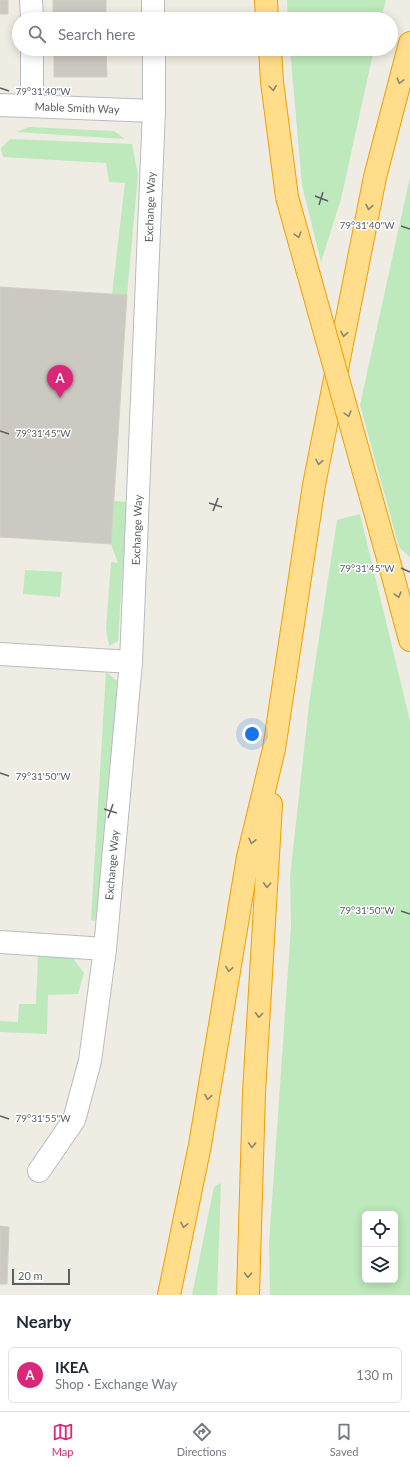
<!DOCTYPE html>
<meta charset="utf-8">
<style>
body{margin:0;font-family:Lato,sans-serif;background:#f6f6f7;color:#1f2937}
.controls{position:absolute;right:12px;bottom:12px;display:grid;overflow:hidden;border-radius:6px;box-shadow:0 2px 10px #0003}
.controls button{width:36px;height:36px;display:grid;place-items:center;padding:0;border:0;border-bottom:1px solid #e0e1e3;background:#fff;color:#1f2937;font:20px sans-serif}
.scale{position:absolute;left:12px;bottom:10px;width:58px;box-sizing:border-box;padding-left:4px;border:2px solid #5b6065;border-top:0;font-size:11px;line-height:14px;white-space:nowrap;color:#5b6065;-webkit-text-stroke:3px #fff;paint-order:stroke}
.you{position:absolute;left:252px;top:734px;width:14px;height:14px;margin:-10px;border:3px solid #fff;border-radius:50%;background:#1a73e8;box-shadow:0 0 0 6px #1a73e833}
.badge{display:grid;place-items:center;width:26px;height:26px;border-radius:50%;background:#db2777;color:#fff;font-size:13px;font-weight:700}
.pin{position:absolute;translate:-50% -33px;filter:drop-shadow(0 1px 2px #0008)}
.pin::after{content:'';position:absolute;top:21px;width:14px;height:12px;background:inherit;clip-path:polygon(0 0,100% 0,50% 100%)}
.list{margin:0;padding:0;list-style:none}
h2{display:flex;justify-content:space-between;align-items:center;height:52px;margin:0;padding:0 16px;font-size:17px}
h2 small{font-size:13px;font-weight:400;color:#747a83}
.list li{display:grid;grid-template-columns:26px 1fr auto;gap:12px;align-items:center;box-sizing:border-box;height:56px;margin:0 8px 8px;padding:0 8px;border:1px solid #e0e1e3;border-radius:6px}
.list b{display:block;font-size:15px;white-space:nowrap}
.list p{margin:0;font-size:13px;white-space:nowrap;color:#747a83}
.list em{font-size:13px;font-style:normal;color:#747a83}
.icon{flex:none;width:22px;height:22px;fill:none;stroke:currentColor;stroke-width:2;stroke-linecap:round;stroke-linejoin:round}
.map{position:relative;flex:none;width:410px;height:1295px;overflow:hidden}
.search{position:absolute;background:#fff;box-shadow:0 2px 10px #0003;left:12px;right:12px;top:12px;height:44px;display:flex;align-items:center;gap:10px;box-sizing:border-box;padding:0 14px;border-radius:22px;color:#747a83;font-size:15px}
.sheet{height:116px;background:#fff}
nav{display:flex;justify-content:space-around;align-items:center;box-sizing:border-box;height:56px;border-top:1px solid #e0e1e3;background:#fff;font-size:11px;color:#747a83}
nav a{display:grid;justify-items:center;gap:2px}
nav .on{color:#db2777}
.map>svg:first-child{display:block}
.green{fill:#bee9bc;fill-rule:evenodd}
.building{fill:#ccc8c2;stroke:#d5cec0}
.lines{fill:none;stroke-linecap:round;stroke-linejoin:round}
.minor-casing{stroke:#b8bbc0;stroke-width:24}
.highway-casing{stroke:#f29e00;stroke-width:24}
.minor{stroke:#fff;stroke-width:22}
.highway{stroke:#ffdd8a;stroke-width:22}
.highway-bridge-casing{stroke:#f29e00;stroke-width:24;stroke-linecap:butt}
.highway-bridge{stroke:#ffdd8a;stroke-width:22}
.oneway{stroke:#8c8670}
.ticks{fill:none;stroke:#5b6065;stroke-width:1.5}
.labels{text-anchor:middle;stroke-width:3;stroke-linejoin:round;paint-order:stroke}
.street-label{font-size:11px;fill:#5b6065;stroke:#fff}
.ticks-label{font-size:10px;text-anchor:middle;fill:#5b6065;stroke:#fff;stroke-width:3;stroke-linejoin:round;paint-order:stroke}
</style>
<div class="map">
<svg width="410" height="1295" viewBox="0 0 410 1295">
<rect width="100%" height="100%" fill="#efece3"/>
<g class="green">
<polygon points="287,0 386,0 381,19 288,19"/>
<polygon points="290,49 374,49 341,199 321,262 302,185"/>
<polygon points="29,127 114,131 125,139 16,132"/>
<polygon points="10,139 132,144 138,175 127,295 112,294 125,183 109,182 106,163 3,157 1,148"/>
<polygon points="410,177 410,557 399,547 360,405"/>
<polygon points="114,501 127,502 118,641 109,646 106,629 111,562 118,563 111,544"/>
<path d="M360,514l50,207v574h-140l-1,-51 22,-317 -1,-50 19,-173 28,-184zM365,1214h30v66h-30z"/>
<polygon points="25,570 62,572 60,597 23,594"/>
<polygon points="106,672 117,681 104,888 95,921 91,920"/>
<polygon points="38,955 71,956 84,973 78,994 48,995 47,1034 0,1032 0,1021 18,1022 19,1004 36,1004"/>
<polygon points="221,1183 217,1295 192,1295 214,1187"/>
</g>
<g class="building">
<rect x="0" y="0" width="8" height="14"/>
<rect x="53" y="0" width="53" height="19"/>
<polygon points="54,49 106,49 107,77 54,77"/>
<polygon points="0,287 127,295 111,544 0,537"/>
<polygon points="0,1226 9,1227 7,1284 0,1284"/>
</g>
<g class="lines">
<defs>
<g id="minor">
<polyline points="31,0 32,19"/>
<polyline points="153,0 153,19"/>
<polyline points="32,49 32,106"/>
<polyline points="0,105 154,111"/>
<polyline points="0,654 131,662"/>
<polyline points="0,942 105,949"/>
<polyline points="39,1171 74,1120 90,1061 105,949 131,662 154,111 154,49"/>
</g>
<g id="highway">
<polyline points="266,0 267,19"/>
<polyline points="270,49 272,82 287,197"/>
<polyline points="388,558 410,640"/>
<polyline points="169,1295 200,1145 248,857 274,749 314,485 375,177 410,43"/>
<polyline points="248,1295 254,1093 271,804"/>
</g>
</defs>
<use href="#minor" class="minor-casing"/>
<use href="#highway" class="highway-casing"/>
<use href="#minor" class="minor"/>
<use href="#highway" class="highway"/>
<defs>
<polyline id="highway-bridge" points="287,197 388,558"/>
</defs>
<use href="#highway-bridge" class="highway-bridge-casing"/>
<use href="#highway-bridge" class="highway-bridge"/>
</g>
<defs><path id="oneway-chevron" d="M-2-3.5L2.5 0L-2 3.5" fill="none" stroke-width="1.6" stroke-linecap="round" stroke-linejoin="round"/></defs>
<g class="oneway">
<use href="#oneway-chevron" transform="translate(400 81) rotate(105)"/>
<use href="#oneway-chevron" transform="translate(273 88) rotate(83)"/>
<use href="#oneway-chevron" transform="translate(369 207) rotate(101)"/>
<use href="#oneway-chevron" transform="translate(298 235) rotate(74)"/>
<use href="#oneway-chevron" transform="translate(344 334) rotate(101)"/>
<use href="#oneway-chevron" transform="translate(348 414) rotate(74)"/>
<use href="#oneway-chevron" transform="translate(319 462) rotate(101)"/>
<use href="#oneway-chevron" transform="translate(398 595) rotate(75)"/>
<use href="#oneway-chevron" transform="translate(252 841) rotate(103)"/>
<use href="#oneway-chevron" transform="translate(267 885) rotate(93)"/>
<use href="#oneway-chevron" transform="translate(229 969) rotate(99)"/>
<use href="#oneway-chevron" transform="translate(259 1015) rotate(94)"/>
<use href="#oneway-chevron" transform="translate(208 1097) rotate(99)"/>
<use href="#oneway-chevron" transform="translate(252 1145) rotate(92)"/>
<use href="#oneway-chevron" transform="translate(184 1225) rotate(102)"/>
<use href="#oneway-chevron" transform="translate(248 1275) rotate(92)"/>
</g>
<path class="ticks" d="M0,88l9,3M315,196l13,5M319,205l4,-13M401,226l9,3M0,431l9,3M209,503l13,4M213,511l5,-13M401,568l9,4M0,773l9,3M104,809l13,4M108,818l5,-14M401,911l9,3M0,1116l9,3"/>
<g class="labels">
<g class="street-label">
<text transform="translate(77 108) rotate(2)" y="4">Mable Smith Way</text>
<text transform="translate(150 207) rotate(-88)" y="4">Exchange Way</text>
<text transform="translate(137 530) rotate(-88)" y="4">Exchange Way</text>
<text transform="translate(112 865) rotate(-85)" y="4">Exchange Way</text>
</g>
</g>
<g class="ticks-label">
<text x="43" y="95">79°31'40"W</text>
<text x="367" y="229">79°31'40"W</text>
<text x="43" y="437">79°31'45"W</text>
<text x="367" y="572">79°31'45"W</text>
<text x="43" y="780">79°31'50"W</text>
<text x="367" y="914">79°31'50"W</text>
<text x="43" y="1122">79°31'55"W</text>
</g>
</svg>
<div class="controls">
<button><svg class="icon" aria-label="locate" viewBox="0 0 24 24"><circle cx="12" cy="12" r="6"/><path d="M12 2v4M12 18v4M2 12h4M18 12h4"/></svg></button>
<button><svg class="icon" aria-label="layers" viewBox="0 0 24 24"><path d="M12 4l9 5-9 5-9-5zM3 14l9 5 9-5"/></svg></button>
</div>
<div class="scale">20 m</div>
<div class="you"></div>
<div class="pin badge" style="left:60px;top:398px">A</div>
<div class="search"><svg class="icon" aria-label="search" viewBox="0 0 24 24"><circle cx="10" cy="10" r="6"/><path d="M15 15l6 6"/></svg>Search here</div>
</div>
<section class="sheet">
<h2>Nearby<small></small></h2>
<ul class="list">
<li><span class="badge">A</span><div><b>IKEA</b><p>Shop · Exchange Way</p></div><em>130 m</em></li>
</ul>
</section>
<nav>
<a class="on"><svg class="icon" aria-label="map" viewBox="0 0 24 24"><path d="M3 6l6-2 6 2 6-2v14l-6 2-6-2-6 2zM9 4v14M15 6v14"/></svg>Map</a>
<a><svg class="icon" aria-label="directions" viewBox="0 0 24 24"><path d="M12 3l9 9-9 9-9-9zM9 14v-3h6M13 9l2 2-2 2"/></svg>Directions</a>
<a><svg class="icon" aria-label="saved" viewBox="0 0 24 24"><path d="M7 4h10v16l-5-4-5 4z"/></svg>Saved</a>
</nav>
